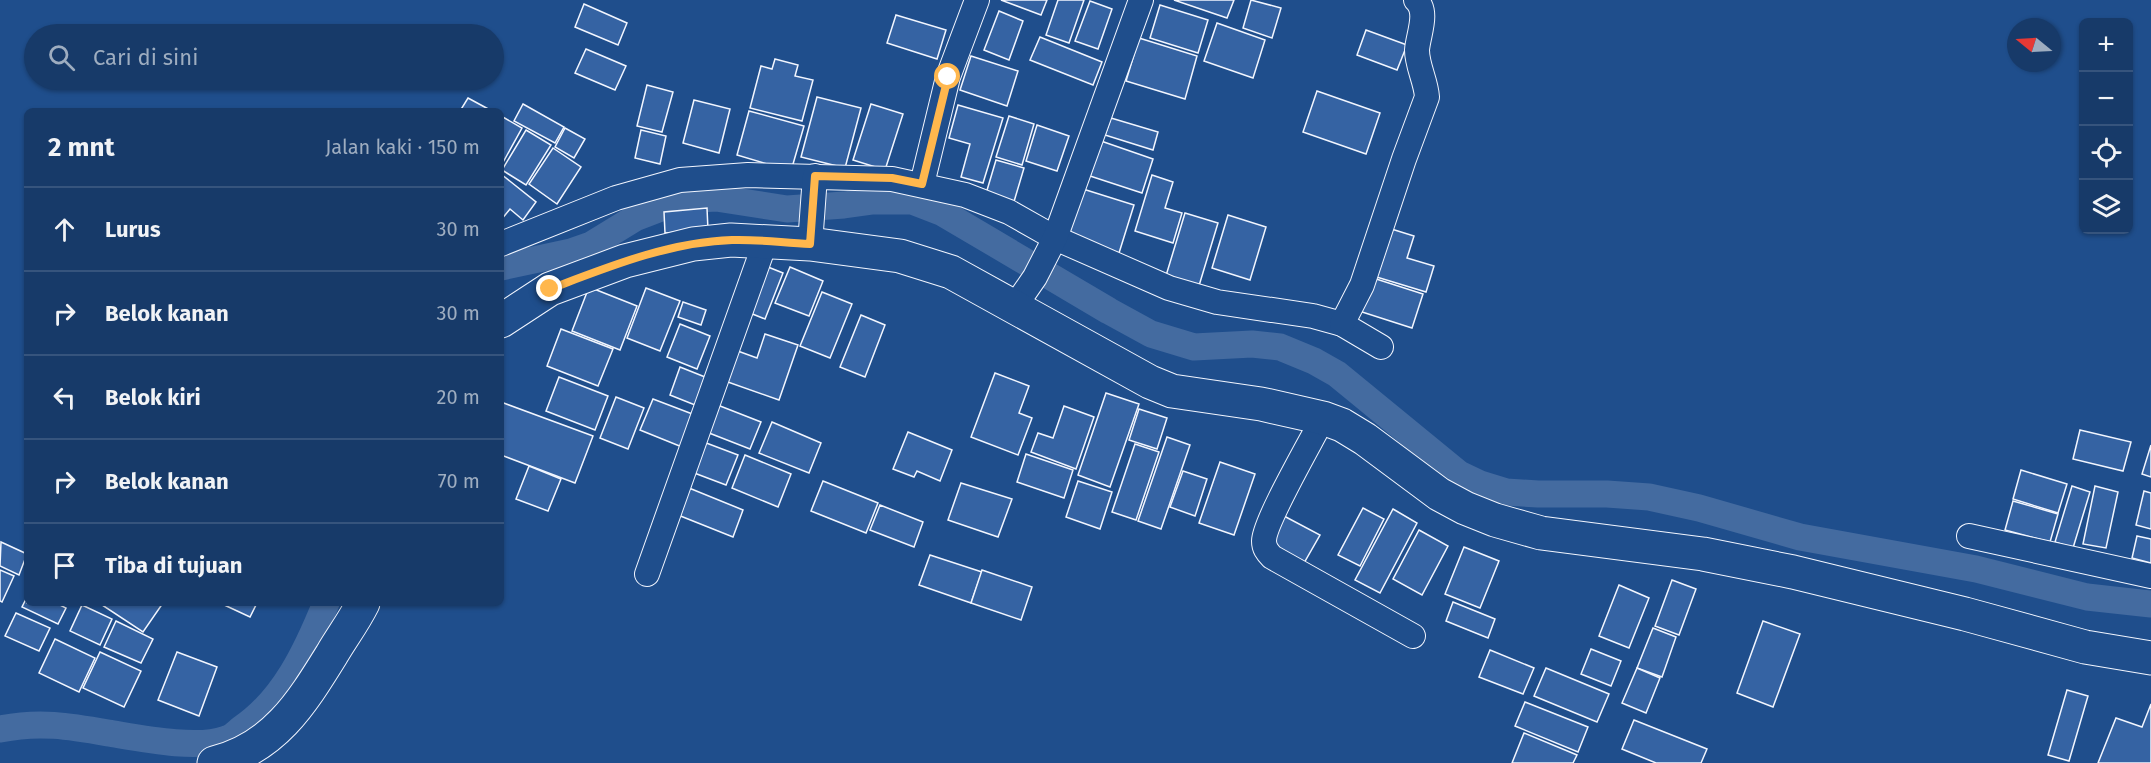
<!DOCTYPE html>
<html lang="id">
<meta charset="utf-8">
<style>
body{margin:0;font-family:"Fira Sans",sans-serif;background:#244571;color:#f1f3f6}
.controls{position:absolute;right:18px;top:18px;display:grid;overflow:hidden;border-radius:9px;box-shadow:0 2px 4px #0004}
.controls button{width:54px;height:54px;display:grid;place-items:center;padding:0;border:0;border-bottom:2px solid #36547d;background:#173a69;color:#f1f3f6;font:30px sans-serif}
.compass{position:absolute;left:2007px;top:18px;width:54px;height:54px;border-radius:50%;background:#173a69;box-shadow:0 2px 4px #0004;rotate:288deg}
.stop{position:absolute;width:18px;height:18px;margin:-14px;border:4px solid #ffb74d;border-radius:50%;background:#fff}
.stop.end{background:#ffb74d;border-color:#fff;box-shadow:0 2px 6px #0008}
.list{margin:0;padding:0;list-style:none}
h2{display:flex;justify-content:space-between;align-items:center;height:78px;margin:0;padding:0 24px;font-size:26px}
h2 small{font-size:20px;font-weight:400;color:#9eadc0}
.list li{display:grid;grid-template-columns:39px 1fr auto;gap:18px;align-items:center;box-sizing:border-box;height:84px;padding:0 24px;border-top:2px solid #36547d}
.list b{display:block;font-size:22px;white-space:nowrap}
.list em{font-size:20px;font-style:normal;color:#9eadc0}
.icon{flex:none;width:33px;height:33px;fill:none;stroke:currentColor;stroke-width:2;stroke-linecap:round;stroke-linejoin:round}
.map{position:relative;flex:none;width:2151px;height:763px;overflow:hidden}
.search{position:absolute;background:#173a69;box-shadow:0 2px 4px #0004;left:24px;top:24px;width:480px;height:66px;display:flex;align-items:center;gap:15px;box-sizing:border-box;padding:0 21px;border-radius:33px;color:#9eadc0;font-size:22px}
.panel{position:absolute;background:#173a69;box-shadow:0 2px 4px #0004;left:24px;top:108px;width:480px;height:498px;border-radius:9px}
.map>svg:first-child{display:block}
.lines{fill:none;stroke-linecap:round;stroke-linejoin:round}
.canal{stroke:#446ba0;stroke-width:27}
.building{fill:#3563a3;stroke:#f2f6ff;stroke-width:1.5}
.street-casing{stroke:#f2f6ff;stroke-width:26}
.secondary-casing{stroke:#f2f6ff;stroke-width:35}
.street{stroke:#1f4e8c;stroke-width:24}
.secondary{stroke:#1f4e8c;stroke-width:33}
.route{stroke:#ffb74d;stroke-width:8}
</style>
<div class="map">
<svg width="2151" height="763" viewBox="0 0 2151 763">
<rect width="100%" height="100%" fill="#1f4e8c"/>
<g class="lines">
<g class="canal">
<polyline points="501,267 571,252 591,245 635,218 682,200 716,198 787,209 844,205 873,201 912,201 943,213 1109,311 1151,334 1194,347 1252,344 1280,347 1314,361 1337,374 1459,474 1480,484 1506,492 1538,494 1607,494 1649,497 1699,508 1800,537 1976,569 2087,597 2151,604"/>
<path d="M0,729c39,-8 69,-3 108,4 31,5 89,17 118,6 5,-1 10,-6 15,-10 43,-29 66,-79 85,-126"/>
</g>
</g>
<g class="building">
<polygon points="1001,0 1047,0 1041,15"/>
<polygon points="1058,0 1084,0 1069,43 1046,35"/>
<polygon points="1174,0 1234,0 1227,18"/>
<polygon points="1251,0 1281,8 1272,38 1243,28"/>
<polygon points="1090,1 1112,9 1098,49 1075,41"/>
<polygon points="584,4 627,23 618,45 575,27"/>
<polygon points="1160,5 1208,20 1198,53 1150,38"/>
<polygon points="999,11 1023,21 1009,60 984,50"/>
<polygon points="896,15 946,30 937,59 887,43"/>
<polygon points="1217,23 1265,40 1253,78 1204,61"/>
<polygon points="1366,30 1407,45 1397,70 1357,55"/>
<polygon points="1040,37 1102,62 1093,85 1030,60"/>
<polygon points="1139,38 1197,56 1185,99 1126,81"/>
<polygon points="586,49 626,66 615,90 575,73"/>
<polygon points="971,56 1018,71 1007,106 960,90"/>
<polygon points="775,59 798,65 795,76 813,80 802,121 750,108 761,66 772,69"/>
<polygon points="647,85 673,92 662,132 637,126"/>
<polygon points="1317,91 1380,113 1366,154 1303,132"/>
<polygon points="817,97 861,108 845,168 801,157"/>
<polygon points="468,98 492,111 460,111"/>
<polygon points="694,100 730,109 719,153 683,143"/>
<polygon points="523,104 564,127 555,143 514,121"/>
<polygon points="871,104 903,114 885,170 853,160"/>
<polygon points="958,105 1003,118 983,183 961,177 970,144 949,138"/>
<polygon points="749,111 804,126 791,171 737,155"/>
<polygon points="501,116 522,128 501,166"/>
<polygon points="1009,116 1034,124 1022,165 996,157"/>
<polygon points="1111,118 1158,132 1153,150 1105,135"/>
<polygon points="1037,125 1069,136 1057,171 1026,161"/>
<polygon points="565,128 585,139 574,158 555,147"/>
<polygon points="526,130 551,145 526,185 502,170"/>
<polygon points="641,130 666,136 660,164 635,158"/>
<polygon points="1101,141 1153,159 1142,193 1090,176"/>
<polygon points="553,148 581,167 557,204 529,184"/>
<polygon points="996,160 1024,168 1013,205 985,197"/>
<polygon points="501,174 536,202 523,220 510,209 501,220"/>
<polygon points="1152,175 1173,182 1165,208 1182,213 1173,243 1135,231"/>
<polygon points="1083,189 1134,205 1119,253 1067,237"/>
<polygon points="707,208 708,230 665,233 664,212"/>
<polygon points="1185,213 1218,223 1198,289 1165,279"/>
<polygon points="1228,215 1266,227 1250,280 1212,268"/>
<polygon points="1385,227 1414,236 1407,258 1434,266 1426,292 1370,275"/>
<polygon points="763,265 783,273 765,319 745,311"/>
<polygon points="790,267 823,281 809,316 775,303"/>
<polygon points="1370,277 1423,294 1412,328 1359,311"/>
<polygon points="589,287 637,306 620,350 572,331"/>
<polygon points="646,288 680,301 660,351 627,338"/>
<polygon points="822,292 852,304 830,358 800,346"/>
<polygon points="683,302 706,310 701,325 678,317"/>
<polygon points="861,315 885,325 865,377 840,367"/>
<polygon points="680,324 710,336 697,369 667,357"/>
<polygon points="561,329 613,349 598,386 547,366"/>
<polygon points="765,334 798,345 779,400 725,381 735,350 757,358"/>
<polygon points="680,367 705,377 695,405 670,395"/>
<polygon points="995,373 1029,386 1019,413 1032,418 1018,455 971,437"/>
<polygon points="559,377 608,396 595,430 546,411"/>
<polygon points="1106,393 1139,404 1110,487 1078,475"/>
<polygon points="616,397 644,408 628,449 600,438"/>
<polygon points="653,399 695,415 682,447 640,430"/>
<polygon points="501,402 593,436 575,483 501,455"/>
<polygon points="715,404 761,422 750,449 704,431"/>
<polygon points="1064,406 1094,417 1076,469 1031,452 1038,433 1053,438"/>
<polygon points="1139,409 1167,418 1157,449 1129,440"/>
<polygon points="772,422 821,443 809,473 759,453"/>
<polygon points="2080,430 2131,442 2123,471 2073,459"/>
<polygon points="908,432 952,450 940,481 917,471 914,477 893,469"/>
<polygon points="1167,437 1190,445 1161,529 1138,521"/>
<polygon points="701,441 738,455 726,485 689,471"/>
<polygon points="1135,444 1159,452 1136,520 1112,512"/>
<polygon points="2151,445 2151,477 2142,474"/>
<polygon points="1026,454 1073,470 1064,498 1017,482"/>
<polygon points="745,455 791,474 778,507 732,488"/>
<polygon points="1220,462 1255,474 1234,535 1199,523"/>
<polygon points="529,466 561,479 548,511 516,499"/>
<polygon points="2021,470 2067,484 2058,513 2013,499"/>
<polygon points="1183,471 1207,479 1195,516 1170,507"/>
<polygon points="823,481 878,503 866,533 811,511"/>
<polygon points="1078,481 1112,492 1100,529 1066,517"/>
<polygon points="961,483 1012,499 998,537 948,520"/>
<polygon points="2072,486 2090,492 2073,548 2055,542"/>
<polygon points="2095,486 2118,492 2106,548 2083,544"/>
<polygon points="689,488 743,510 733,537 678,515"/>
<polygon points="2144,491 2151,493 2151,529 2136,525"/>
<polygon points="2013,501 2058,514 2050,542 2005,530"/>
<polygon points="880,505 923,522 914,547 870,530"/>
<polygon points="1363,508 1384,519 1360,566 1338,555"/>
<polygon points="1393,509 1417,523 1380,593 1355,580"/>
<polygon points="1284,516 1320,535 1304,563 1269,544"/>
<polygon points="1419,530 1448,546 1422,595 1393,579"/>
<polygon points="2137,536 2151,539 2151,563 2132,558"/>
<polygon points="1,542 27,554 19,575 0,566"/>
<polygon points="1464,547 1499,561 1480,608 1445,594"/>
<polygon points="930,555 982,572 971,603 919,585"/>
<polygon points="0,570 14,576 2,602 0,601"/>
<polygon points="982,570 1032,587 1021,620 971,603"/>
<polygon points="1672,580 1696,589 1679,635 1655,626"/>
<polygon points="1619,585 1649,598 1629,648 1599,636"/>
<polygon points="27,597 27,603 56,603 66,608 58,624 22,607"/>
<polygon points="1453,602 1495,619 1488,638 1446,621"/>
<polygon points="99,603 163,603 143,632"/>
<polygon points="220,603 257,603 250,617"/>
<polygon points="82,605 112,619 100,645 70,631"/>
<polygon points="16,613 50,628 39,651 5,636"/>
<polygon points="116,621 153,639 141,663 104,647"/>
<polygon points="1763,621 1800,634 1773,707 1737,693"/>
<polygon points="1653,628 1676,637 1662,677 1637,668"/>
<polygon points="55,639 95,658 79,692 39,673"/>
<polygon points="1591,649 1621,661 1611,686 1581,674"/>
<polygon points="1490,650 1534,668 1523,694 1479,677"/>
<polygon points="100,652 141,671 124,707 83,688"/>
<polygon points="177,652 217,667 199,716 158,700"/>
<polygon points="1546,668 1609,694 1597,722 1534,696"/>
<polygon points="1637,668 1660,678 1646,713 1622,703"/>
<polygon points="2067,690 2088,696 2069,761 2048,755"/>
<polygon points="1525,702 1588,727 1578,752 1515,726"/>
<polygon points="2151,704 2151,763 2098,763 2116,718 2142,727"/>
<polygon points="1634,720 1707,749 1701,763 1656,763 1622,749"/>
<polygon points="1524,733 1577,755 1573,763 1512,763"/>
</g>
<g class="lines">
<defs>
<g id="street">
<polyline points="922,184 948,77 977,0"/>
<polyline points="501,244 616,198 680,180 748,175 892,179 965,195 1009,212 1055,238 1169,288 1217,302 1313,316 1342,324 1381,347"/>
<polyline points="810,244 815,176"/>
<polyline points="1015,306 1035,277 1055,238 1141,0"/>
<path d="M1342,324l20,-39 42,-126 23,-62c-1,-16 -10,-31 -10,-47 1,-15 12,-38 -1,-50"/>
<path d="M1323,418c-11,22 -59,104 -59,123 0,7 3,11 8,16l141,79"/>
<polyline points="1969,536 2151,576"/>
<polyline points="647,574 766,240"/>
</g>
<g id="secondary">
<polyline points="501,321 550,289 625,261 693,244 731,240 810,244 900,256 951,272 1150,382 1172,391 1261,404 1323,418 1342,425 1365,439 1439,494 1465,508 1495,520 1541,533 1703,554 1793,572 1965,614 2085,647 2151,658"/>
<path d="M214,763c60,-15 87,-59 118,-109 10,-17 22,-33 31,-51"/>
</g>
</defs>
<use href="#street" class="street-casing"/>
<use href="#secondary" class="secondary-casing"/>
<use href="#street" class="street"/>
<use href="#secondary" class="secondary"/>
</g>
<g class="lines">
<path class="route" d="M550,289c58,-22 119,-47 182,-49 26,-1 52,3 78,4l5,-68 77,2 30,6 26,-107"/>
</g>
</svg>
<div class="controls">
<button>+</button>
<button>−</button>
<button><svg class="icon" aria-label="locate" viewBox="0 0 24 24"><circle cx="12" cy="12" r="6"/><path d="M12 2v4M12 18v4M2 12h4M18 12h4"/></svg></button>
<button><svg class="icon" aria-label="layers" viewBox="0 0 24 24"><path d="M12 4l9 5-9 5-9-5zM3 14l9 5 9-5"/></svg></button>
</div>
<svg class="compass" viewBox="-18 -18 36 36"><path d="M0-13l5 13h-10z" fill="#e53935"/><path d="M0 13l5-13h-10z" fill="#9eadc0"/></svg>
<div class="stop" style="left:948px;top:77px"></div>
<div class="stop end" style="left:550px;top:289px"></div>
<div class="search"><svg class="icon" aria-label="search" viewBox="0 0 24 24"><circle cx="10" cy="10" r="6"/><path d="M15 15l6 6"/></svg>Cari di sini</div>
<section class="panel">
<h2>2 mnt<small>Jalan kaki · 150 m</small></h2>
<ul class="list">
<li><svg class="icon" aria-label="ahead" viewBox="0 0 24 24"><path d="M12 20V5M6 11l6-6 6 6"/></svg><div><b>Lurus</b></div><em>30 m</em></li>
<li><svg class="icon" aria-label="right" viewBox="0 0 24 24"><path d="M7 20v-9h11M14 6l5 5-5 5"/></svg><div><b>Belok kanan</b></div><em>30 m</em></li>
<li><svg class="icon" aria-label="left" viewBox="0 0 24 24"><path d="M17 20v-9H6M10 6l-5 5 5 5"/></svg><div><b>Belok kiri</b></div><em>20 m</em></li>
<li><svg class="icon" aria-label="right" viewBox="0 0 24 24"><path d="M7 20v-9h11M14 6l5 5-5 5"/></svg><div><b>Belok kanan</b></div><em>70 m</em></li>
<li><svg class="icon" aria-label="arrive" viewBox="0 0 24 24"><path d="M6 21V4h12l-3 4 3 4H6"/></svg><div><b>Tiba di tujuan</b></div></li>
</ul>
</section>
</div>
